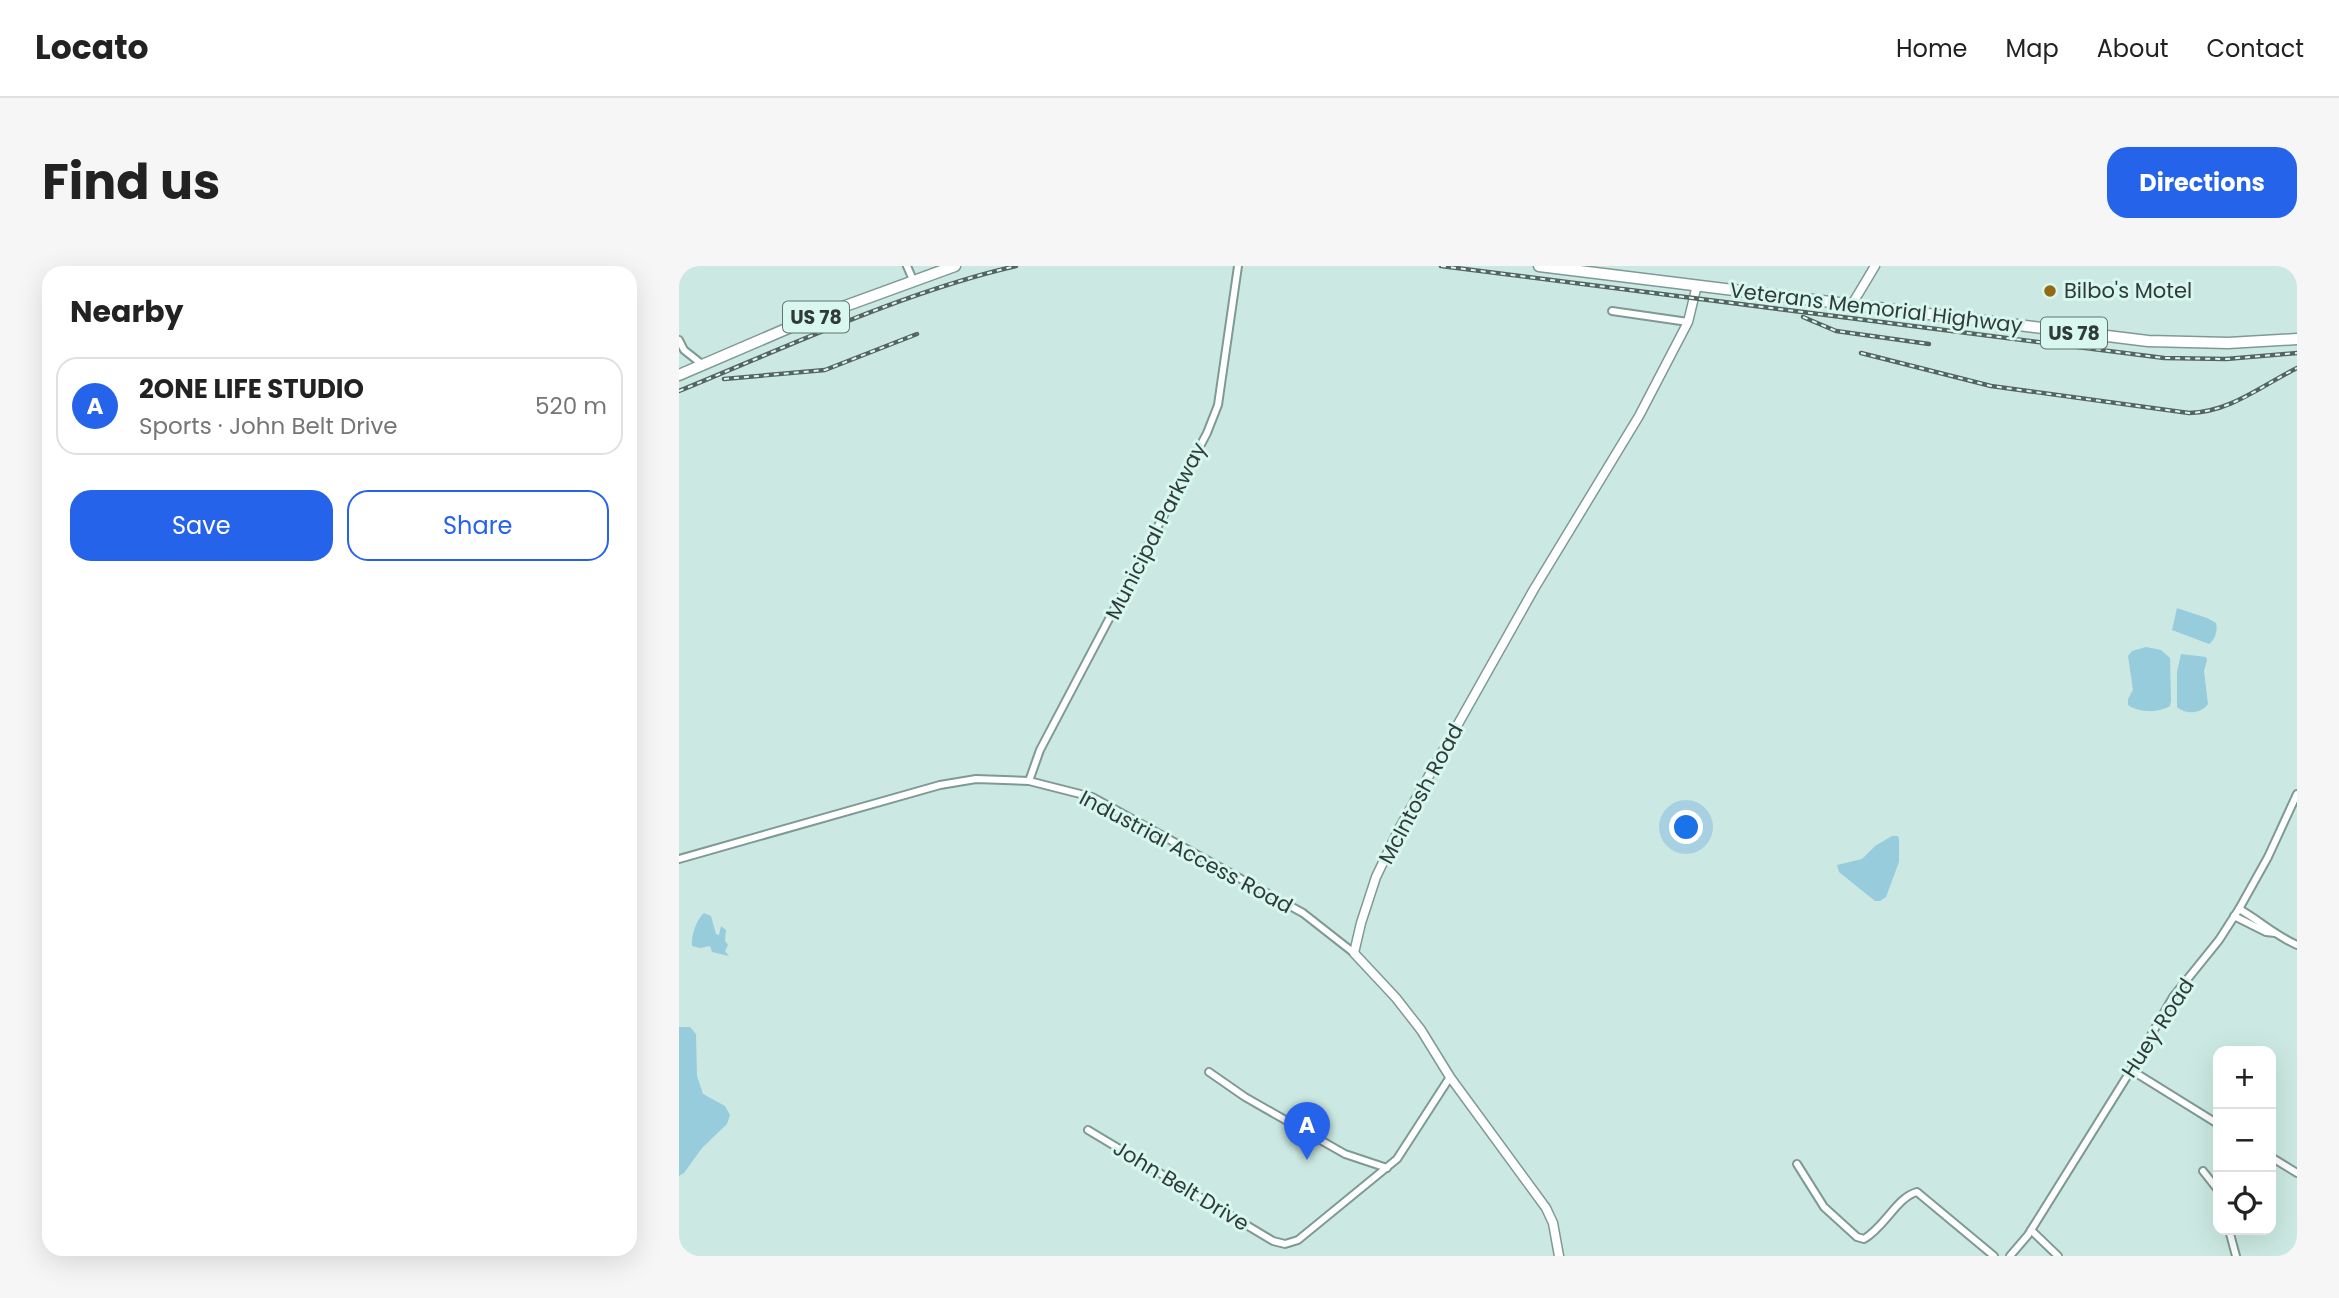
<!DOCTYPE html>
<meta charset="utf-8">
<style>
body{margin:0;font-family:Poppins,sans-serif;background:#f6f6f6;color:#222}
.controls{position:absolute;right:21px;bottom:21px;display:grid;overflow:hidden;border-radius:14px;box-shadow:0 7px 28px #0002}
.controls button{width:63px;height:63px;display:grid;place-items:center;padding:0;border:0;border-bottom:2px solid #e0e0e0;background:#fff;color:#222;font:35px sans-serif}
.you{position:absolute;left:1008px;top:562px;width:24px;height:24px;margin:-18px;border:5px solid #fff;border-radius:50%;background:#1a73e8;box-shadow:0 0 0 10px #1a73e833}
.badge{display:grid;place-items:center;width:46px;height:46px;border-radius:50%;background:#2563eb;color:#fff;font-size:23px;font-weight:700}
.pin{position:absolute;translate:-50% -58px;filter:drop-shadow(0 2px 4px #0008)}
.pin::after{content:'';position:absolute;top:37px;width:24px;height:21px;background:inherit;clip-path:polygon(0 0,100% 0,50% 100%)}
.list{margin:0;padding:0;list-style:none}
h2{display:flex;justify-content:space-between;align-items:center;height:91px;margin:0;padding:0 28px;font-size:30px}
h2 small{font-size:23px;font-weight:400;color:#767676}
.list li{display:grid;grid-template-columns:46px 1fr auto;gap:21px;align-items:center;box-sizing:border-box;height:98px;margin:0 14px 14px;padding:0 14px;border:2px solid #e0e0e0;border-radius:21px}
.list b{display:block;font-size:26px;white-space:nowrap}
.list p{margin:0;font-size:23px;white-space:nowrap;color:#767676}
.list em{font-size:23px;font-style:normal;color:#767676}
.actions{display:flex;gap:14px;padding:21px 28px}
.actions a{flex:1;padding:16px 0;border:2px solid #2563eb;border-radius:21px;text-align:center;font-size:24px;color:#2563eb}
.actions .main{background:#2563eb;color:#fff}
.icon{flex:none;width:38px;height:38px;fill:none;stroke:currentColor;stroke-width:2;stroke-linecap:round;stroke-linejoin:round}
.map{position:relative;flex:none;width:1618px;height:990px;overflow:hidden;border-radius:21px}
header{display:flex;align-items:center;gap:42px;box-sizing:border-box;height:98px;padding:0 35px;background:#fff;border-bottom:2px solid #e0e0e0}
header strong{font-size:33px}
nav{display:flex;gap:38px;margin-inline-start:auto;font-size:24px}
.intro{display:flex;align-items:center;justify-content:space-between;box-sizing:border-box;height:168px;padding:0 42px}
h1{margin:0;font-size:49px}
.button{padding:18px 32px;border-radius:21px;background:#2563eb;color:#fff;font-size:24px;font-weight:700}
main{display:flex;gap:42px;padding:0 42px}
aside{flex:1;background:#fff;border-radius:21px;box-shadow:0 7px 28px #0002}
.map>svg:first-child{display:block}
.water{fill:#97ccdd}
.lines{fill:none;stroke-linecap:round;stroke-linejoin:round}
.minor-casing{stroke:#7e9a93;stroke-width:10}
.tertiary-casing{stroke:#7e9a93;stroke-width:11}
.primary-casing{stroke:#7e9a93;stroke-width:13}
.minor{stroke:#fff;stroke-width:6}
.tertiary{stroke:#fff;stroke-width:8}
.primary{stroke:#fff;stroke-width:10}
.rail-casing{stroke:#556461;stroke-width:4.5}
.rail{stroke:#d8f7ef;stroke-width:2;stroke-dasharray:5;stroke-linecap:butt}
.poi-dot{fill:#946a14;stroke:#d8f7ef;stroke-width:2.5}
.labels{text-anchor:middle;stroke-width:6;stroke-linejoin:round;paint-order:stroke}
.shield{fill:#d8f7ef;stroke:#627370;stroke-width:2}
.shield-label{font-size:19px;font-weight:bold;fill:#303b39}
.poi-label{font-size:21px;fill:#303b39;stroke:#d8f7ef;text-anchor:start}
.street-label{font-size:21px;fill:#303b39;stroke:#d8f7ef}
</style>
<header>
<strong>Locato</strong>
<nav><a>Home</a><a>Map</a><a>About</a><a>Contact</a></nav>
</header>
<div class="intro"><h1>Find us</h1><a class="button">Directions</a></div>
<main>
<aside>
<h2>Nearby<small></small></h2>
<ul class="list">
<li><span class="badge">A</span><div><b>2ONE LIFE STUDIO</b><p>Sports · John Belt Drive</p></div><em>520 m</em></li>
</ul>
<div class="actions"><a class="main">Save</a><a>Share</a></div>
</aside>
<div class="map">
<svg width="1618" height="990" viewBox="0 0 1618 990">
<rect width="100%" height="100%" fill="#cbe9e2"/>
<g class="water">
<path d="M1498,342l30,10 9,5c2,7 -1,17 -7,21l-37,-14z"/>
<path d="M1467,381l15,3 9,8 1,43 -1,5c-11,7 -31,7 -42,-1v-6l5,-9 -5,-34 4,-5z"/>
<path d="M1502,388l25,3 1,3 -3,11 4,33c-7,10 -22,11 -31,3v-35z"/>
<polygon points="1213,570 1219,570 1220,573 1220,596 1207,631 1201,635 1196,635 1160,606 1158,599 1183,593 1196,580"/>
<path d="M25,647l7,3 5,18 3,1 2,-9 5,4 -1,11 3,4 -3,6 4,5 -17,-4 -2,-6 -10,2 -8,-2c-1,-10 4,-26 12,-33z"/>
<polygon points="0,761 11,761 17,768 18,810 24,828 46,840 51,849 48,858 23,882 5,907 0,910"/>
</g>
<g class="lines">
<defs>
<g id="minor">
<polyline points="228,0 234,14"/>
<polyline points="933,45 1009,56"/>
<polyline points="0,74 5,84 24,99"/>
<polyline points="350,515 361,484 528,167 539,139 559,0"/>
<polyline points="0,593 261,519 297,513 350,515 413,531 624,647 675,687"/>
<path d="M1560,643c20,11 37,27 58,36"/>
<polyline points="1555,650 1587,666 1596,667"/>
<polyline points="1452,804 1539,858"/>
<polyline points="530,806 566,831 666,888 708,902"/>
<polyline points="409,864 594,975 606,978 619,974 718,893 771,811"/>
<polyline points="1592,891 1618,907"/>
<path d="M1118,898l27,43 33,30 7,2c21,-12 33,-42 53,-47l77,64"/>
<polyline points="1524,905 1539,924"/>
<polyline points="1352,964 1379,990"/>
<polyline points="1550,964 1557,990"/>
<polyline points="1331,990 1349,969 1452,804 1494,731 1540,674 1560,643 1589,591 1618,528"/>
</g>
<g id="tertiary">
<polyline points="1172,40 1196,0"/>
<polyline points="880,990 874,957 867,942 771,811 742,764 717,732 675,687 682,657 697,611 720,563 855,323 960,150 1009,56 1018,19"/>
</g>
<g id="primary">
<polyline points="860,0 1469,75 1549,77 1618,73"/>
<polyline points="0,109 128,54 276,0"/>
</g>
</defs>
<use href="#minor" class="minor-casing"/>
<use href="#tertiary" class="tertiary-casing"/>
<use href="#primary" class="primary-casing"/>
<use href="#minor" class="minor"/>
<use href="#tertiary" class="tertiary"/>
<use href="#primary" class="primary"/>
<defs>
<g id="rail">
<polyline points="762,0 1485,92 1547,93 1618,87"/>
<polyline points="1124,51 1157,65 1250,78"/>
<path d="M1182,87l130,33 198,27c41,-1 72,-27 108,-45"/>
<polyline points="45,113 146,104 238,68"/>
<path d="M0,125c108,-44 224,-99 337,-125"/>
</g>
</defs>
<use href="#rail" class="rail-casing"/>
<use href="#rail" class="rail"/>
</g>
<circle class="poi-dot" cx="1371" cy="25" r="7"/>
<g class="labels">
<g class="shield">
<rect x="104" y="35.5" width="66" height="31" rx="5"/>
<rect x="1362" y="51.5" width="66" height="31" rx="5"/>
</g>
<g class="shield-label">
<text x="137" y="58">US 78</text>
<text x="1395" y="74">US 78</text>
</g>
<g class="poi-label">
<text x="1385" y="32">Bilbo's Motel</text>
</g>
<g class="street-label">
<text transform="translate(1197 42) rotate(7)" y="7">Veterans Memorial Highway</text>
<text transform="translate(477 265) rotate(-63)" y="7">Municipal Parkway</text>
<text transform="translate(742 528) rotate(-62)" y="7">McIntosh Road</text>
<text transform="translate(507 586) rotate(28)" y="7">Industrial Access Road</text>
<text transform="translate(1479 762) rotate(-57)" y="7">Huey Road</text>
<text transform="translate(502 920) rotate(31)" y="7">John Belt Drive</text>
</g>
</g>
</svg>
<div class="controls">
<button>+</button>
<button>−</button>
<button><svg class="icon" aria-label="locate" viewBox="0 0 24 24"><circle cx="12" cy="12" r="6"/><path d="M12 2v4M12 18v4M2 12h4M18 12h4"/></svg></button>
</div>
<div class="you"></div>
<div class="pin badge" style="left:628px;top:894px">A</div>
</div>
</main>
